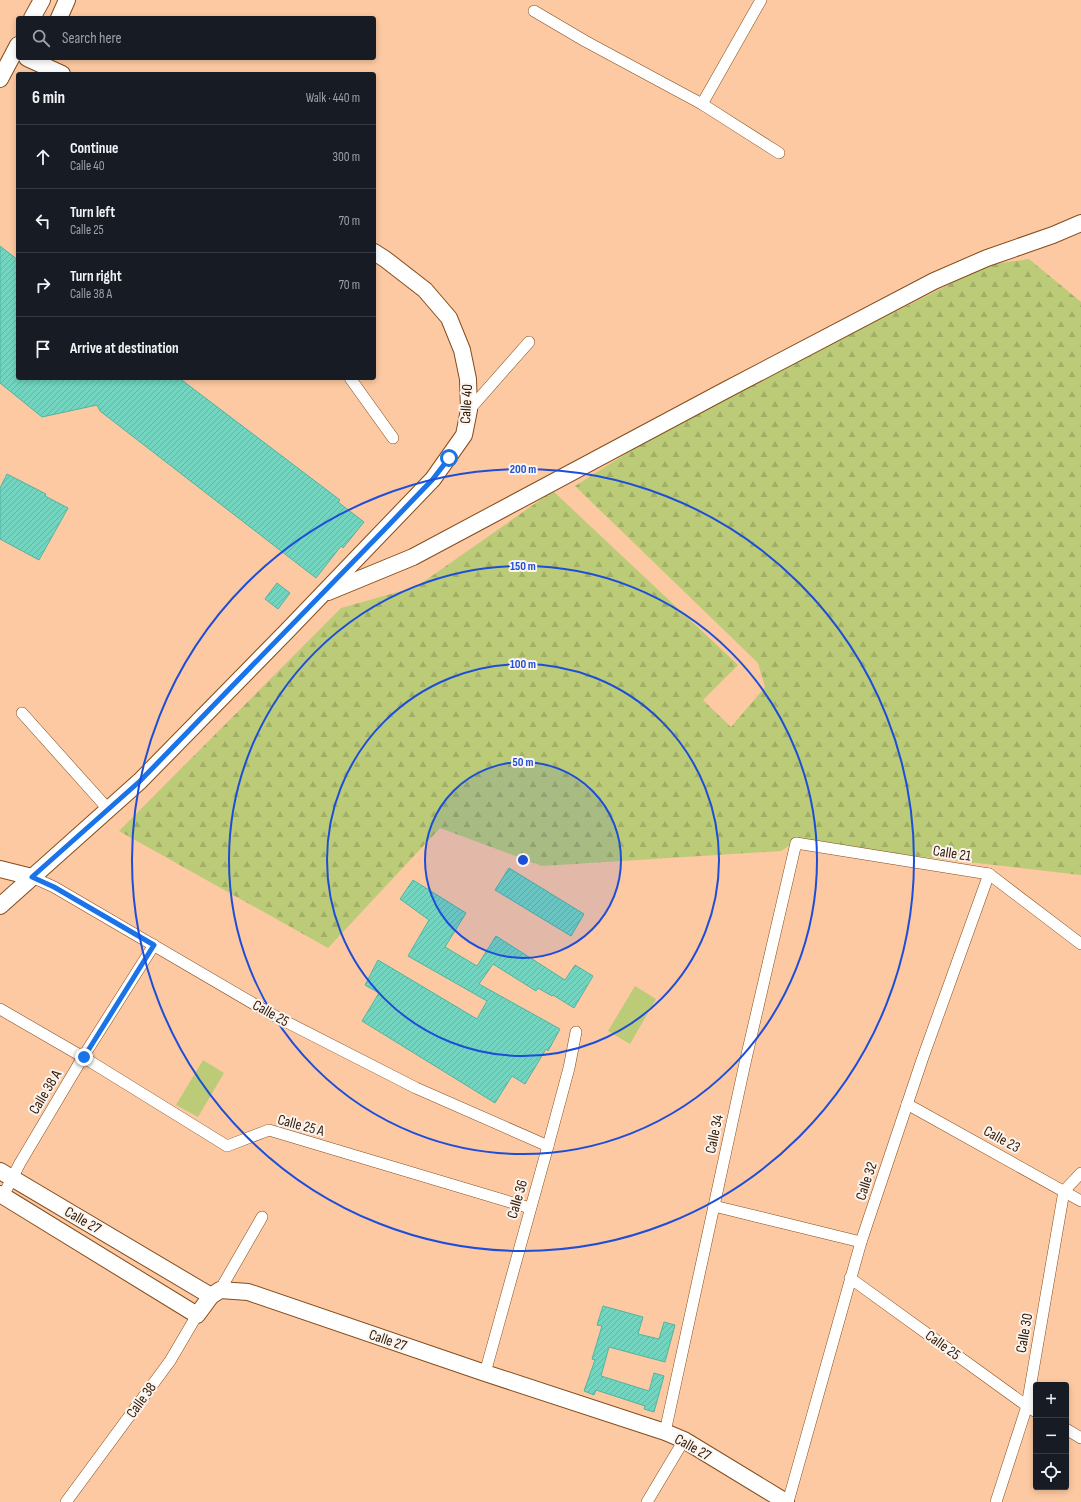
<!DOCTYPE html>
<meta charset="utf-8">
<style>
body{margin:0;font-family:"Sofia Sans Condensed",sans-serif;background:#20242c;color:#f1f3f6}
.controls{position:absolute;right:12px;bottom:12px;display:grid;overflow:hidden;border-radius:4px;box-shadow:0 2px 6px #0003}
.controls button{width:36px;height:36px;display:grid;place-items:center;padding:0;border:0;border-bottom:1px solid #363941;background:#171b24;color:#f1f3f6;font:20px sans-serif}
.stop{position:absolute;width:12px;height:12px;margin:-9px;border:3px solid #1a73e8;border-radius:50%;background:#fff}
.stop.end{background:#1a73e8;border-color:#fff;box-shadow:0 1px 4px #0008}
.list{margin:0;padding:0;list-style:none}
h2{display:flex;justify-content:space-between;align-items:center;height:52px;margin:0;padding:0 16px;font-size:17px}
h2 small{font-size:13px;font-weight:400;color:#9ea1a6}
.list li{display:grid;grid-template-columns:26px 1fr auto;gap:12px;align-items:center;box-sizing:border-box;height:64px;padding:0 16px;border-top:1px solid #363941}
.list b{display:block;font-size:15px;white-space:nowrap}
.list p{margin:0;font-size:13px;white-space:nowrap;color:#9ea1a6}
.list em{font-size:13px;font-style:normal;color:#9ea1a6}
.icon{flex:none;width:22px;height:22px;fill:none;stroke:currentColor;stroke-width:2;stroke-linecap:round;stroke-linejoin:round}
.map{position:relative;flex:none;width:1081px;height:1502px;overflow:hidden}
.search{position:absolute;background:#171b24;box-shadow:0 2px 6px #0003;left:16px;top:16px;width:360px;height:44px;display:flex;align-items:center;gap:10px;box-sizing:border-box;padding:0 14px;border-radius:4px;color:#9ea1a6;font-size:15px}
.panel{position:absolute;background:#171b24;box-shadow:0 2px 6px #0003;left:16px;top:72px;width:360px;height:308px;border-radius:4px}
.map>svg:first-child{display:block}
.forest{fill:url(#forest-firs)}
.pitch{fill:#bbcb77}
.building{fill:url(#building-hatch);stroke:#51b4a0}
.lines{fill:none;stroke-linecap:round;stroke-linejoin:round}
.street-casing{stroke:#844c1a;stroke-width:12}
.secondary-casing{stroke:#844c1a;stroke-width:18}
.street{stroke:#fff;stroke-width:11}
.secondary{stroke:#fff;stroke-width:16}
.route{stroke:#1a73e8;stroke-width:5}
.ring{fill:none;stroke:#1d4ed8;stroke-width:2}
.labels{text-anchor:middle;stroke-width:4;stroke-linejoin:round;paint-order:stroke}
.street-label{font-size:15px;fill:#321b07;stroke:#fbf4ef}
.centre{fill:#1d4ed8;stroke:#fbf4ef;stroke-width:2}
.ring-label{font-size:12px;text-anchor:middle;font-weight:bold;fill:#1d4ed8;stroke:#fbf4ef;stroke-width:4;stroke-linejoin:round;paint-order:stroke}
</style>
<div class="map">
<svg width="1081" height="1502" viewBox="0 0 1081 1502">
<defs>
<pattern id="forest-firs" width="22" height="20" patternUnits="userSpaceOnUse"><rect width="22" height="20" fill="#bbcb77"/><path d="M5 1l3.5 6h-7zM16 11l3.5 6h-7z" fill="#a1ae65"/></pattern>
<pattern id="building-hatch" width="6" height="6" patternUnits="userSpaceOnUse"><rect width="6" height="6" fill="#73d5c0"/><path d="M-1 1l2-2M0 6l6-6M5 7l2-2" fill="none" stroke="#64b6a4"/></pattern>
</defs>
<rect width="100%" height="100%" fill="#fdc9a2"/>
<polygon class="forest" points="1029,259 1081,302 1081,875 795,842 781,851 542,866 440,828 328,948 119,831 341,608 416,587 553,491 738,665 703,700 731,727 765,687 758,663 575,486 676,422 988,265"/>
<g class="pitch">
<polygon points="635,986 656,999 630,1044 608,1031"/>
<polygon points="203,1060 224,1073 198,1117 176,1105"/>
</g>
<g class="building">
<polygon points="0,246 18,260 18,378 179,378 340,500 338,502 364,522 343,548 341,546 316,578 100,411 97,405 42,417 0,383"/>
<polygon points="7,474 46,494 45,496 68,508 39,560 0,539 0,488"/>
<polygon points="277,583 290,593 278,609 265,599"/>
<polygon points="509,868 584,914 571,936 495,890"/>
<polygon points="413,880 466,913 445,947 477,966 496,936 565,980 575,965 593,976 574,1008 553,995 552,996 538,988 536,991 493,964 479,984 560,1029 548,1051 546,1049 525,1084 512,1076 495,1103 362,1021 379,993 365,985 378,960 477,1019 487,1001 408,956 429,920 400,899"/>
<polygon points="603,1306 643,1317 638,1334 659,1339 664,1322 675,1325 665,1362 609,1347 601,1376 649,1391 654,1373 664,1376 654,1412 644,1409 645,1406 596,1390 594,1395 584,1391 595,1360 592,1359 602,1326 597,1325"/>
</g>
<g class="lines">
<defs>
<g id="street">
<polyline points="534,11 585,41 702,104 779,153"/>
<polyline points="702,104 761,0"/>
<polyline points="350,378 393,438"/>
<polyline points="469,410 529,342"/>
<polyline points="22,713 108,809"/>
<polyline points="32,877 54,887 271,1014 416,1088 548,1146"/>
<polyline points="0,1009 83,1057 227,1146 269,1130 530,1208"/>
<polyline points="907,1104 1081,1201"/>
<polyline points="3,1196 20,1163 83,1057 154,945"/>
<polyline points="714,1206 861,1242"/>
<polyline points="850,1278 1027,1406 1036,1412"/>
<polyline points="220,1290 262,1217"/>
<polyline points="485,1373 548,1146 569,1068 576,1032"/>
<polyline points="1066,1429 1081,1438"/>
<polyline points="665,1432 745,1063 796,843 989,874 1081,944"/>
<polyline points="66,1502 170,1361 197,1315"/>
<polyline points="647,1502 684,1440"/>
<polyline points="788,1502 861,1242 922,1060 989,874"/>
<polyline points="996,1502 1027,1406 1064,1191 1081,1173"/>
</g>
<g id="secondary">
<polyline points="32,18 42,0"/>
<polyline points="59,18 67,0"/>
<polyline points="27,58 62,74"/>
<polyline points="0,79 18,45"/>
<polyline points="328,592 413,557 724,391 934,281 987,258 1053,235 1081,223"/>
<polyline points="0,869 32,877"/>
<polyline points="0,906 140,781 286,632 433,479 464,435 469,410 468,379 462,350 449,318 425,290 385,259 374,252"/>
<polyline points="0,1171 211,1296"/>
<polyline points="0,1194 197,1315 211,1296 220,1290 248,1292 485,1373 665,1432 684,1440 786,1502"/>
</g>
</defs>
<use href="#street" class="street-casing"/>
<use href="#secondary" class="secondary-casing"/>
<use href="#street" class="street"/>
<use href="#secondary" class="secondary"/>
</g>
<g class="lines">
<polyline class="route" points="84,1057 154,945 54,887 32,877 140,781 384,530 433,479 449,458"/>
</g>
<circle cx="523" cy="860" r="98" fill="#1d4ed8" fill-opacity=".12"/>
<g class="ring">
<circle cx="523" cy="860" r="98"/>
<circle cx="523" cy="860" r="196"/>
<circle cx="523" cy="860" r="294"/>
<circle cx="523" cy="860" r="391"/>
</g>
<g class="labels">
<g class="street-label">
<text transform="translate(466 404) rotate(-87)" y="5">Calle 40</text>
<text transform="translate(952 853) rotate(9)" y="5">Calle 21</text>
<text transform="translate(271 1013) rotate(29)" y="5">Calle 25</text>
<text transform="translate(45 1092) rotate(-59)" y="5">Calle 38 A</text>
<text transform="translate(301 1125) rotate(15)" y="5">Calle 25 A</text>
<text transform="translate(714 1134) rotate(-78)" y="5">Calle 34</text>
<text transform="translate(1002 1139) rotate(29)" y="5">Calle 23</text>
<text transform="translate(866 1181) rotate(-72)" y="5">Calle 32</text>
<text transform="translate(517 1199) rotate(-74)" y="5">Calle 36</text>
<text transform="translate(83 1220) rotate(30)" y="5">Calle 27</text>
<text transform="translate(1024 1333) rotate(-80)" y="5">Calle 30</text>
<text transform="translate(388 1340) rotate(19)" y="5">Calle 27</text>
<text transform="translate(943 1345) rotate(36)" y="5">Calle 25</text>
<text transform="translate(141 1400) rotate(-54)" y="5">Calle 38</text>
<text transform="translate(693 1447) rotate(29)" y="5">Calle 27</text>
</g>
</g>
<circle cx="523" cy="860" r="6" class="centre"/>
<g class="ring-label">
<text x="523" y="473">200 m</text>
<text x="523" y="570">150 m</text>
<text x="523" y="668">100 m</text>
<text x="523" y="766">50 m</text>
</g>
</svg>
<div class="controls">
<button>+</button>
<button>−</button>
<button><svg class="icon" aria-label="locate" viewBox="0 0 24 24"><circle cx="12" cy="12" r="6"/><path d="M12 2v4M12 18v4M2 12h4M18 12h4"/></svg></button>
</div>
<div class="stop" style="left:449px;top:458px"></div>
<div class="stop end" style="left:84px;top:1057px"></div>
<div class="search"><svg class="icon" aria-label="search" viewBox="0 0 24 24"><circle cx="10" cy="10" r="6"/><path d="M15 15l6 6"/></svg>Search here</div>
<section class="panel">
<h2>6 min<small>Walk · 440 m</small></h2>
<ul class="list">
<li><svg class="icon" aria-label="ahead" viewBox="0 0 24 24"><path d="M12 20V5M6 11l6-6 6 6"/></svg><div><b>Continue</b><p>Calle 40</p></div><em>300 m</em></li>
<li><svg class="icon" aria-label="left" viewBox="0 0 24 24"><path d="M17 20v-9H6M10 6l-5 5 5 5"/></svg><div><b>Turn left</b><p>Calle 25</p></div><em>70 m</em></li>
<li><svg class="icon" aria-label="right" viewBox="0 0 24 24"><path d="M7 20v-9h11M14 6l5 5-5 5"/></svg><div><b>Turn right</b><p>Calle 38 A</p></div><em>70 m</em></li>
<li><svg class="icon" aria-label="arrive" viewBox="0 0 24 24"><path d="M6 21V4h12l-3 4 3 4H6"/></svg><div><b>Arrive at destination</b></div></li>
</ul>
</section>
</div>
